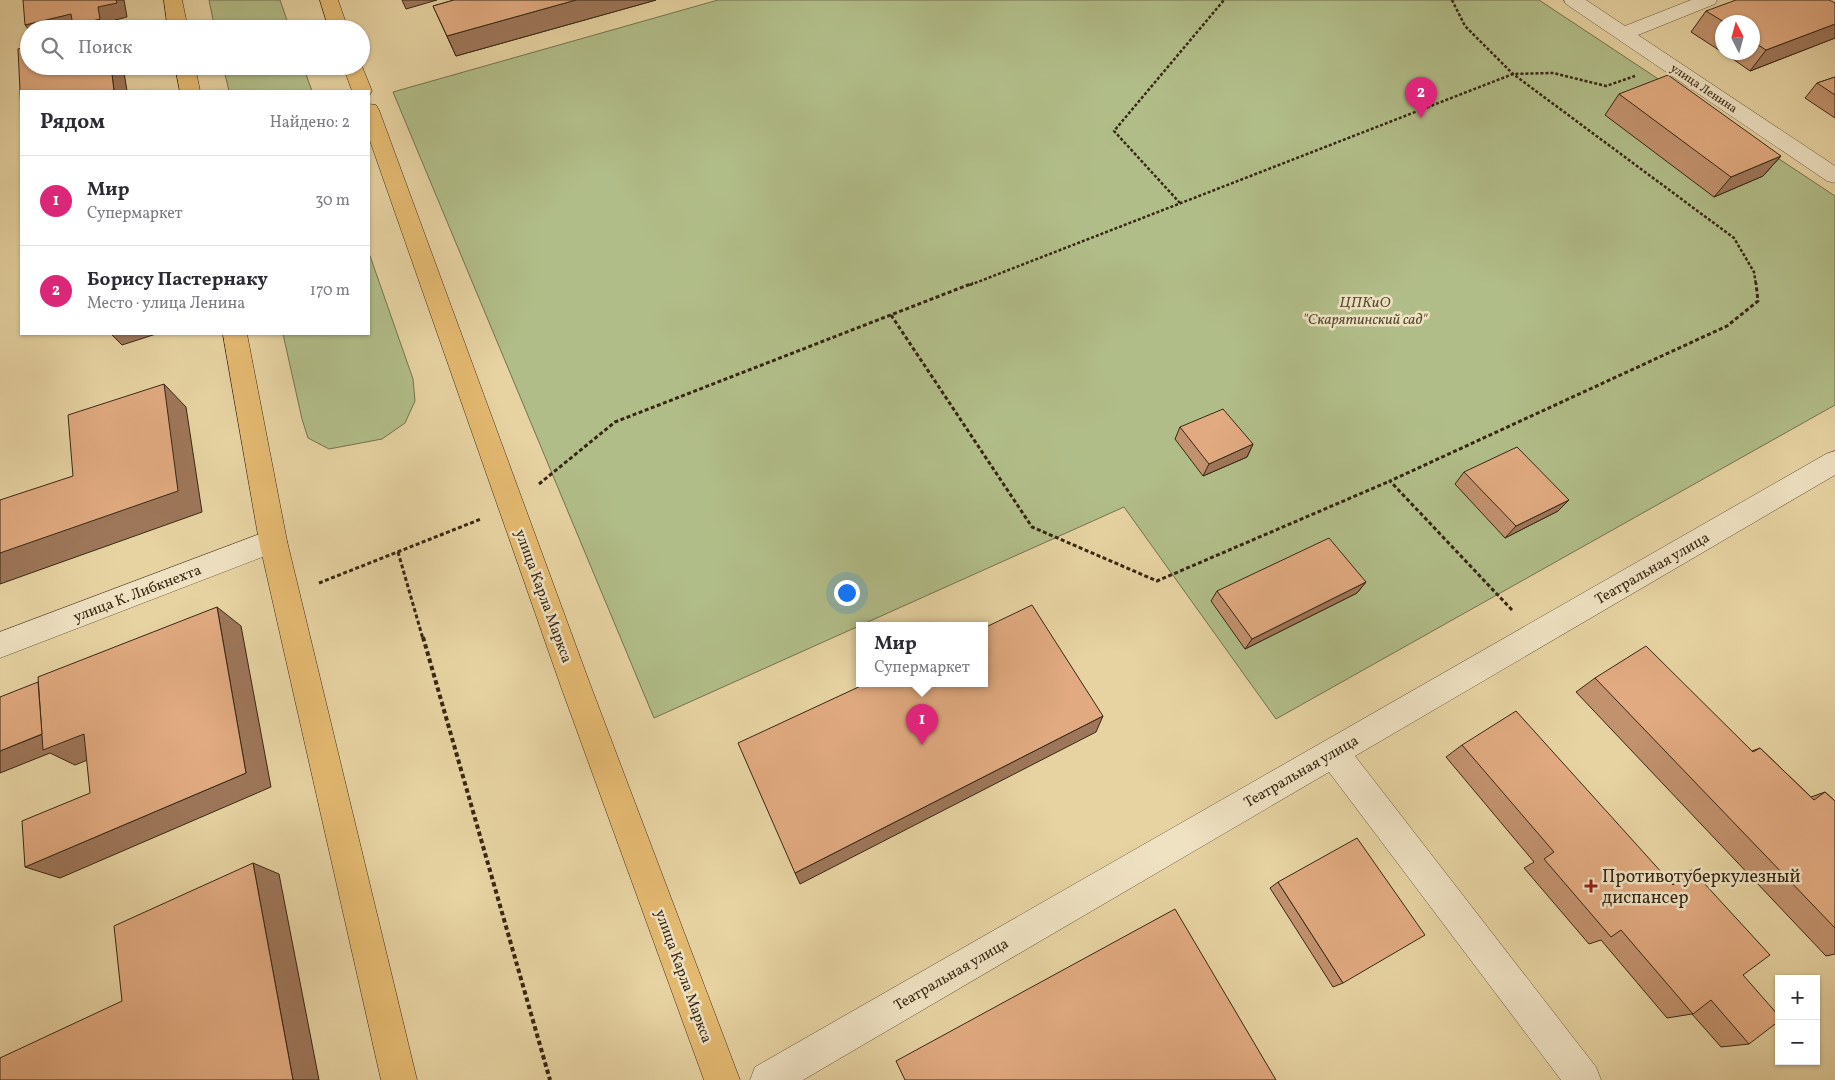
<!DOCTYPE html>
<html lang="ru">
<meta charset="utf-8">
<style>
body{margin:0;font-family:Vollkorn,serif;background:#f2f2f3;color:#2b2b33}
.controls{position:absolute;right:15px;bottom:15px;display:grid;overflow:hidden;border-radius:0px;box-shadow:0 1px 4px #0004}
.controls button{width:45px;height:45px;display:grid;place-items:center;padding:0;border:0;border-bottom:1px solid #e1e1e2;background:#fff;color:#2b2b33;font:25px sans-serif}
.compass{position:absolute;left:1715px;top:15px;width:45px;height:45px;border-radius:50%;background:#fff;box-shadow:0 1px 4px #0004;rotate:354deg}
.you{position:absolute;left:846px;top:592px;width:18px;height:18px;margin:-12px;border:4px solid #fff;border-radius:50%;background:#1a73e8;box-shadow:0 0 0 8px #1a73e833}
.badge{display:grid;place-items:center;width:32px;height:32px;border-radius:50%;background:#db2777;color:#fff;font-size:16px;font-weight:700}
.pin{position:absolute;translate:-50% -41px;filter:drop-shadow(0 1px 2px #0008)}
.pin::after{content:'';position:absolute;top:26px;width:18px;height:15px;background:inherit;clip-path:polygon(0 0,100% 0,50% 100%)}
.popup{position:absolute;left:856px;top:622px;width:132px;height:65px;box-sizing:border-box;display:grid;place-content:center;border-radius:0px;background:#fff;filter:drop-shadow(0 1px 4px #0005);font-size:16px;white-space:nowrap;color:#7c7c81}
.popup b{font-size:19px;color:#2b2b33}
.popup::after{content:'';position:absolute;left:50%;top:100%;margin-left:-10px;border:10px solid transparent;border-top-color:#fff}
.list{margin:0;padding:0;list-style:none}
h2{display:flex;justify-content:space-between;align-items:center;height:65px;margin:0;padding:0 20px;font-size:21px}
h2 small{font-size:16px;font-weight:400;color:#7c7c81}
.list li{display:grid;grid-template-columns:32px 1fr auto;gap:15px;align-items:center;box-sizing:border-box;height:90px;padding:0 20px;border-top:1px solid #e1e1e2}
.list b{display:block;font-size:19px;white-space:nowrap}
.list p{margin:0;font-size:16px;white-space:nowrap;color:#7c7c81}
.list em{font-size:16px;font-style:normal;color:#7c7c81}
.icon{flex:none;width:28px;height:28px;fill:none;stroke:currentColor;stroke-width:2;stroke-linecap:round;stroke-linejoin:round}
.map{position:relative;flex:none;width:1835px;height:1080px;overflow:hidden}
.search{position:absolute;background:#fff;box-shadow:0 1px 4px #0004;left:20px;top:20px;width:350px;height:55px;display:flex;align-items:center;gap:12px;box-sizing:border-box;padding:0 18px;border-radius:28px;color:#7c7c81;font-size:19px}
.panel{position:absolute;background:#fff;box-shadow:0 1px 4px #0004;left:20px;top:90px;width:350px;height:245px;border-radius:0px}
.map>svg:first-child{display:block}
.green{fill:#b1bd88;stroke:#74724e}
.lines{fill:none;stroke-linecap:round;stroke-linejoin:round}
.minor-casing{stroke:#645238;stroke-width:1}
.major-casing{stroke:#382714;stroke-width:1}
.path-far2{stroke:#382714;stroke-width:2.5;stroke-dasharray:3 2;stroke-linecap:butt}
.path-far1{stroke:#382714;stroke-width:3;stroke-dasharray:4 2.5;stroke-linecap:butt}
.path{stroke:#382714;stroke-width:4;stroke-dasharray:4.5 3;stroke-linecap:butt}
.minor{fill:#efe2c3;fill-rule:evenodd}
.major{fill:#e4ba71;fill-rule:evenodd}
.wall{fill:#c2926e;stroke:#382714}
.shaded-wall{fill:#9e775a;stroke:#382714}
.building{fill:#e1aa80;stroke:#382714}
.poi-dot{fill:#8f2418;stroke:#efe2c3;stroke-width:2}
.labels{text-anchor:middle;stroke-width:5;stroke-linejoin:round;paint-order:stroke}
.far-street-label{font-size:12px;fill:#382714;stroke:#efe2c3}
.park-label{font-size:15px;font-style:italic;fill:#564c31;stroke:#efe2c3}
.street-label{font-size:15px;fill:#382714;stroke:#efe2c3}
.near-poi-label{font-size:18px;fill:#382714;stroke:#efe2c3;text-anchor:start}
</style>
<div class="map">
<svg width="1835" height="1080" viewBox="0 0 1835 1080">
<rect width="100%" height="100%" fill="#e7d3a2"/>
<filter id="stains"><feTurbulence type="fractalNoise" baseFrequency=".004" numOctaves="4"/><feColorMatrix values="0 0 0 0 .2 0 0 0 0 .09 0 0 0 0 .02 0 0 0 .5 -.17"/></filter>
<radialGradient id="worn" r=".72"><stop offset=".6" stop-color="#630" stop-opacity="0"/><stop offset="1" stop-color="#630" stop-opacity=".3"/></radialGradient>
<g class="green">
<polygon points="209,0 280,0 290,29 215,29"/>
<polygon points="718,0 1539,0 1835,196 1835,405 1276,719 1124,507 654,718 393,92"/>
<polygon points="223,66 303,66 312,91 229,91"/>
<polygon points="369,253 413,379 415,401 405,423 382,439 329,449 308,438 302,419 283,334 369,334"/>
</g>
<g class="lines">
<defs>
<g id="minor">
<polygon points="1564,0 1586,0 1625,26 1691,0 1717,0 1715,4 1638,35 1835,166 1835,183 1827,181 1566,4"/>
<polygon points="1835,451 1835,475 1355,756 1596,1067 1601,1080 1561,1080 1329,772 803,1080 750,1080 755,1067 1826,454"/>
<polygon points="273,529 283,533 287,541 283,549 0,658 0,632"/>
</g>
<g id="major">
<polygon points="164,0 182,0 188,29 168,29"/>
<polygon points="320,0 338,0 348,29 329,29"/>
<polygon points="361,64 372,91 369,96 369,91 352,91 343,66 361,66"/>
<polygon points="175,66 195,66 200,91 180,91"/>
<polygon points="369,104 376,105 379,110 590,684 740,1080 704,1080 560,684 369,138"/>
<polygon points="223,334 247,334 287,541 417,1080 381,1080 259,541"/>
</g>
</defs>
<use href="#minor" class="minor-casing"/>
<use href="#major" class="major-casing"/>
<g class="path-far2">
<polyline points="1452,0 1465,26 1513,74 1734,238 1754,272 1756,285"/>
<polyline points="1180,203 1114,131 1224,0"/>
<polyline points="970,285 1513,74 1553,73 1606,86 1635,76"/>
</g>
<g class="path-far1">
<polyline points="891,315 1032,527 1157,581 1390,481"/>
<polyline points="539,484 615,422 973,283"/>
<polyline points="398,552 423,639"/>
<polyline points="319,583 481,519"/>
<polyline points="1512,610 1390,481 1727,326 1758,301 1756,283"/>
</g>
<polyline class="path" points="423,637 550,1080"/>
<use href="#minor" class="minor"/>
<use href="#major" class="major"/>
</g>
<g class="wall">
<polygon points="454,0 656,0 456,56 433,6"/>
<polygon points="1835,3 1835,38 1750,71 1723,52 1752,52 1752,22 1722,22 1722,52 1691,32 1706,11"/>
<polygon points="1835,77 1835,118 1805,98 1817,83"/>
<polygon points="1619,94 1781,156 1763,176 1714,197 1605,115"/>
<polygon points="1180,427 1253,444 1247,457 1203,476 1175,439"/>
<polygon points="1464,472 1569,500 1558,511 1505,538 1455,484"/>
<polygon points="1366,582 1357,593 1245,649 1211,601 1217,591"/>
<polygon points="1595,678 1752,751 1760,748 1811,797 1825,792 1835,801 1835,954 1826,956 1576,692"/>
<polygon points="1462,745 1667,879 1692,870 1743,975 1749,1044 1721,1047 1692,1014 1667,1018 1601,940 1589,944 1524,868 1534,862 1446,757"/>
<polygon points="1278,882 1343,983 1333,987 1270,888"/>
</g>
<g class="shaded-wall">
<polygon points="116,0 124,0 127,17 108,22 110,29 29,29 29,30 25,25 98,7"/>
<polygon points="402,0 437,0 406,9"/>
<polygon points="576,0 656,0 456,56 447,36"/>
<polygon points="1835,24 1835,38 1750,71 1766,50"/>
<polygon points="111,66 123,66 127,91 114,91"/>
<polygon points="1781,156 1763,176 1714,197 1731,177"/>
<polygon points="111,334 156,334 122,345"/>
<polygon points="164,384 186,407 202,512 0,584 0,553"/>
<polygon points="1253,444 1247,457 1203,476 1209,464"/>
<polygon points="1569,500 1558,511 1505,538 1516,526"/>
<polygon points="1366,582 1357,593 1245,649 1252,639"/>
<polygon points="217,607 241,626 271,787 60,878 25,867 246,773"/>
<polygon points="1103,716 1096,732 800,884 795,873"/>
<polygon points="48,732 84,734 115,749 75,765 50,753 0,773 0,751"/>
<polygon points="253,863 279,874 319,1080 293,1080"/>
</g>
<g class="building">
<polygon points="23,0 116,0 117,3 98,7 100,19 73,26 71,14 25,25"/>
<polygon points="454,0 576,0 447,36 433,6"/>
<polygon points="1736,0 1829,0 1835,3 1835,24 1766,50 1752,41 1752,22 1724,22 1706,11"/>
<polygon points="29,46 29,66 111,66 114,91 21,91 21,111 18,49"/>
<polygon points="1668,75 1781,156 1731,177 1619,94"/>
<polygon points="1835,77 1835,95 1817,83"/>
<polygon points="164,384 178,491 0,553 0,500 73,476 68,415"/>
<polygon points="1223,409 1253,444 1209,464 1180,427"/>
<polygon points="1517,447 1569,500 1516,526 1464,472"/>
<polygon points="1329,538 1366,582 1252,639 1217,591"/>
<polygon points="1032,605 1103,716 795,873 738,743 865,684 984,684 984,628"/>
<polygon points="217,607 246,773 25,867 22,821 90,793 84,734 43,750 38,677"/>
<polygon points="1646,646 1753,752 1760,748 1814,800 1825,792 1835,801 1835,928 1595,678"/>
<polygon points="38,682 42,734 0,751 0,697"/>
<polygon points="1516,711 1673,885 1692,870 1770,955 1743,975 1779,1016 1779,1021 1749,1044 1711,1000 1693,1014 1621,930 1611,937 1544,859 1554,852 1462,745"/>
<polygon points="1357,838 1425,935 1343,983 1278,882"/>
<polygon points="253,863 293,1080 0,1080 0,1058 122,1001 114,926"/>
<polygon points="1175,909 1276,1080 905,1080 896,1061"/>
</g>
<path class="poi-dot" d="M1588.5 878.5h5v5h5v5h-5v5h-5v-5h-5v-5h5z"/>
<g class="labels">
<g class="far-street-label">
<text transform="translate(1704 88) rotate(34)" y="4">улица Ленина</text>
</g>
<g class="park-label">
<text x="1365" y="307">ЦПКиО<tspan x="1365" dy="17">"Скарятинский сад"</tspan></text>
</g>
<g class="street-label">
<text transform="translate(1652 568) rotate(-30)" y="5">Театральная улица</text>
<text transform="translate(137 593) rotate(-21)" y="5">улица К. Либкнехта</text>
<text transform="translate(544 596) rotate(70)" y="5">улица Карла Маркса</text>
<text transform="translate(1301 771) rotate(-30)" y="5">Театральная улица</text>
<text transform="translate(951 974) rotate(-30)" y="5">Театральная улица</text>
<text transform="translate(684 976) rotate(70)" y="5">улица Карла Маркса</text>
</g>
<g class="near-poi-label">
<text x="1602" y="882">Противотуберкулезный<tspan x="1602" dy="21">диспансер</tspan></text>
</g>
</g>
<rect width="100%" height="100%" filter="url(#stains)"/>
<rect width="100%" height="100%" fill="url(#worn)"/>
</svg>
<div class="controls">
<button>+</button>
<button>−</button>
</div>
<svg class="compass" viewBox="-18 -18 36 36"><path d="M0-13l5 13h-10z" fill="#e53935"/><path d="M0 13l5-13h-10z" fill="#7c7c81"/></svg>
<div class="you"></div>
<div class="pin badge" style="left:922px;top:745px">1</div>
<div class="popup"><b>Мир</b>Супермаркет</div>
<div class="pin badge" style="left:1421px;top:118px">2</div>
<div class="search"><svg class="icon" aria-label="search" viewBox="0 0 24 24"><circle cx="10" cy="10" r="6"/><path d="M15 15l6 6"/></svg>Поиск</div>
<section class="panel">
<h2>Рядом<small>Найдено: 2</small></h2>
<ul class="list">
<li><span class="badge">1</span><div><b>Мир</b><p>Супермаркет</p></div><em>30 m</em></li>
<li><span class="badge">2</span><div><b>Борису Пастернаку</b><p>Место · улица Ленина</p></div><em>170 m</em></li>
</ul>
</section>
</div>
